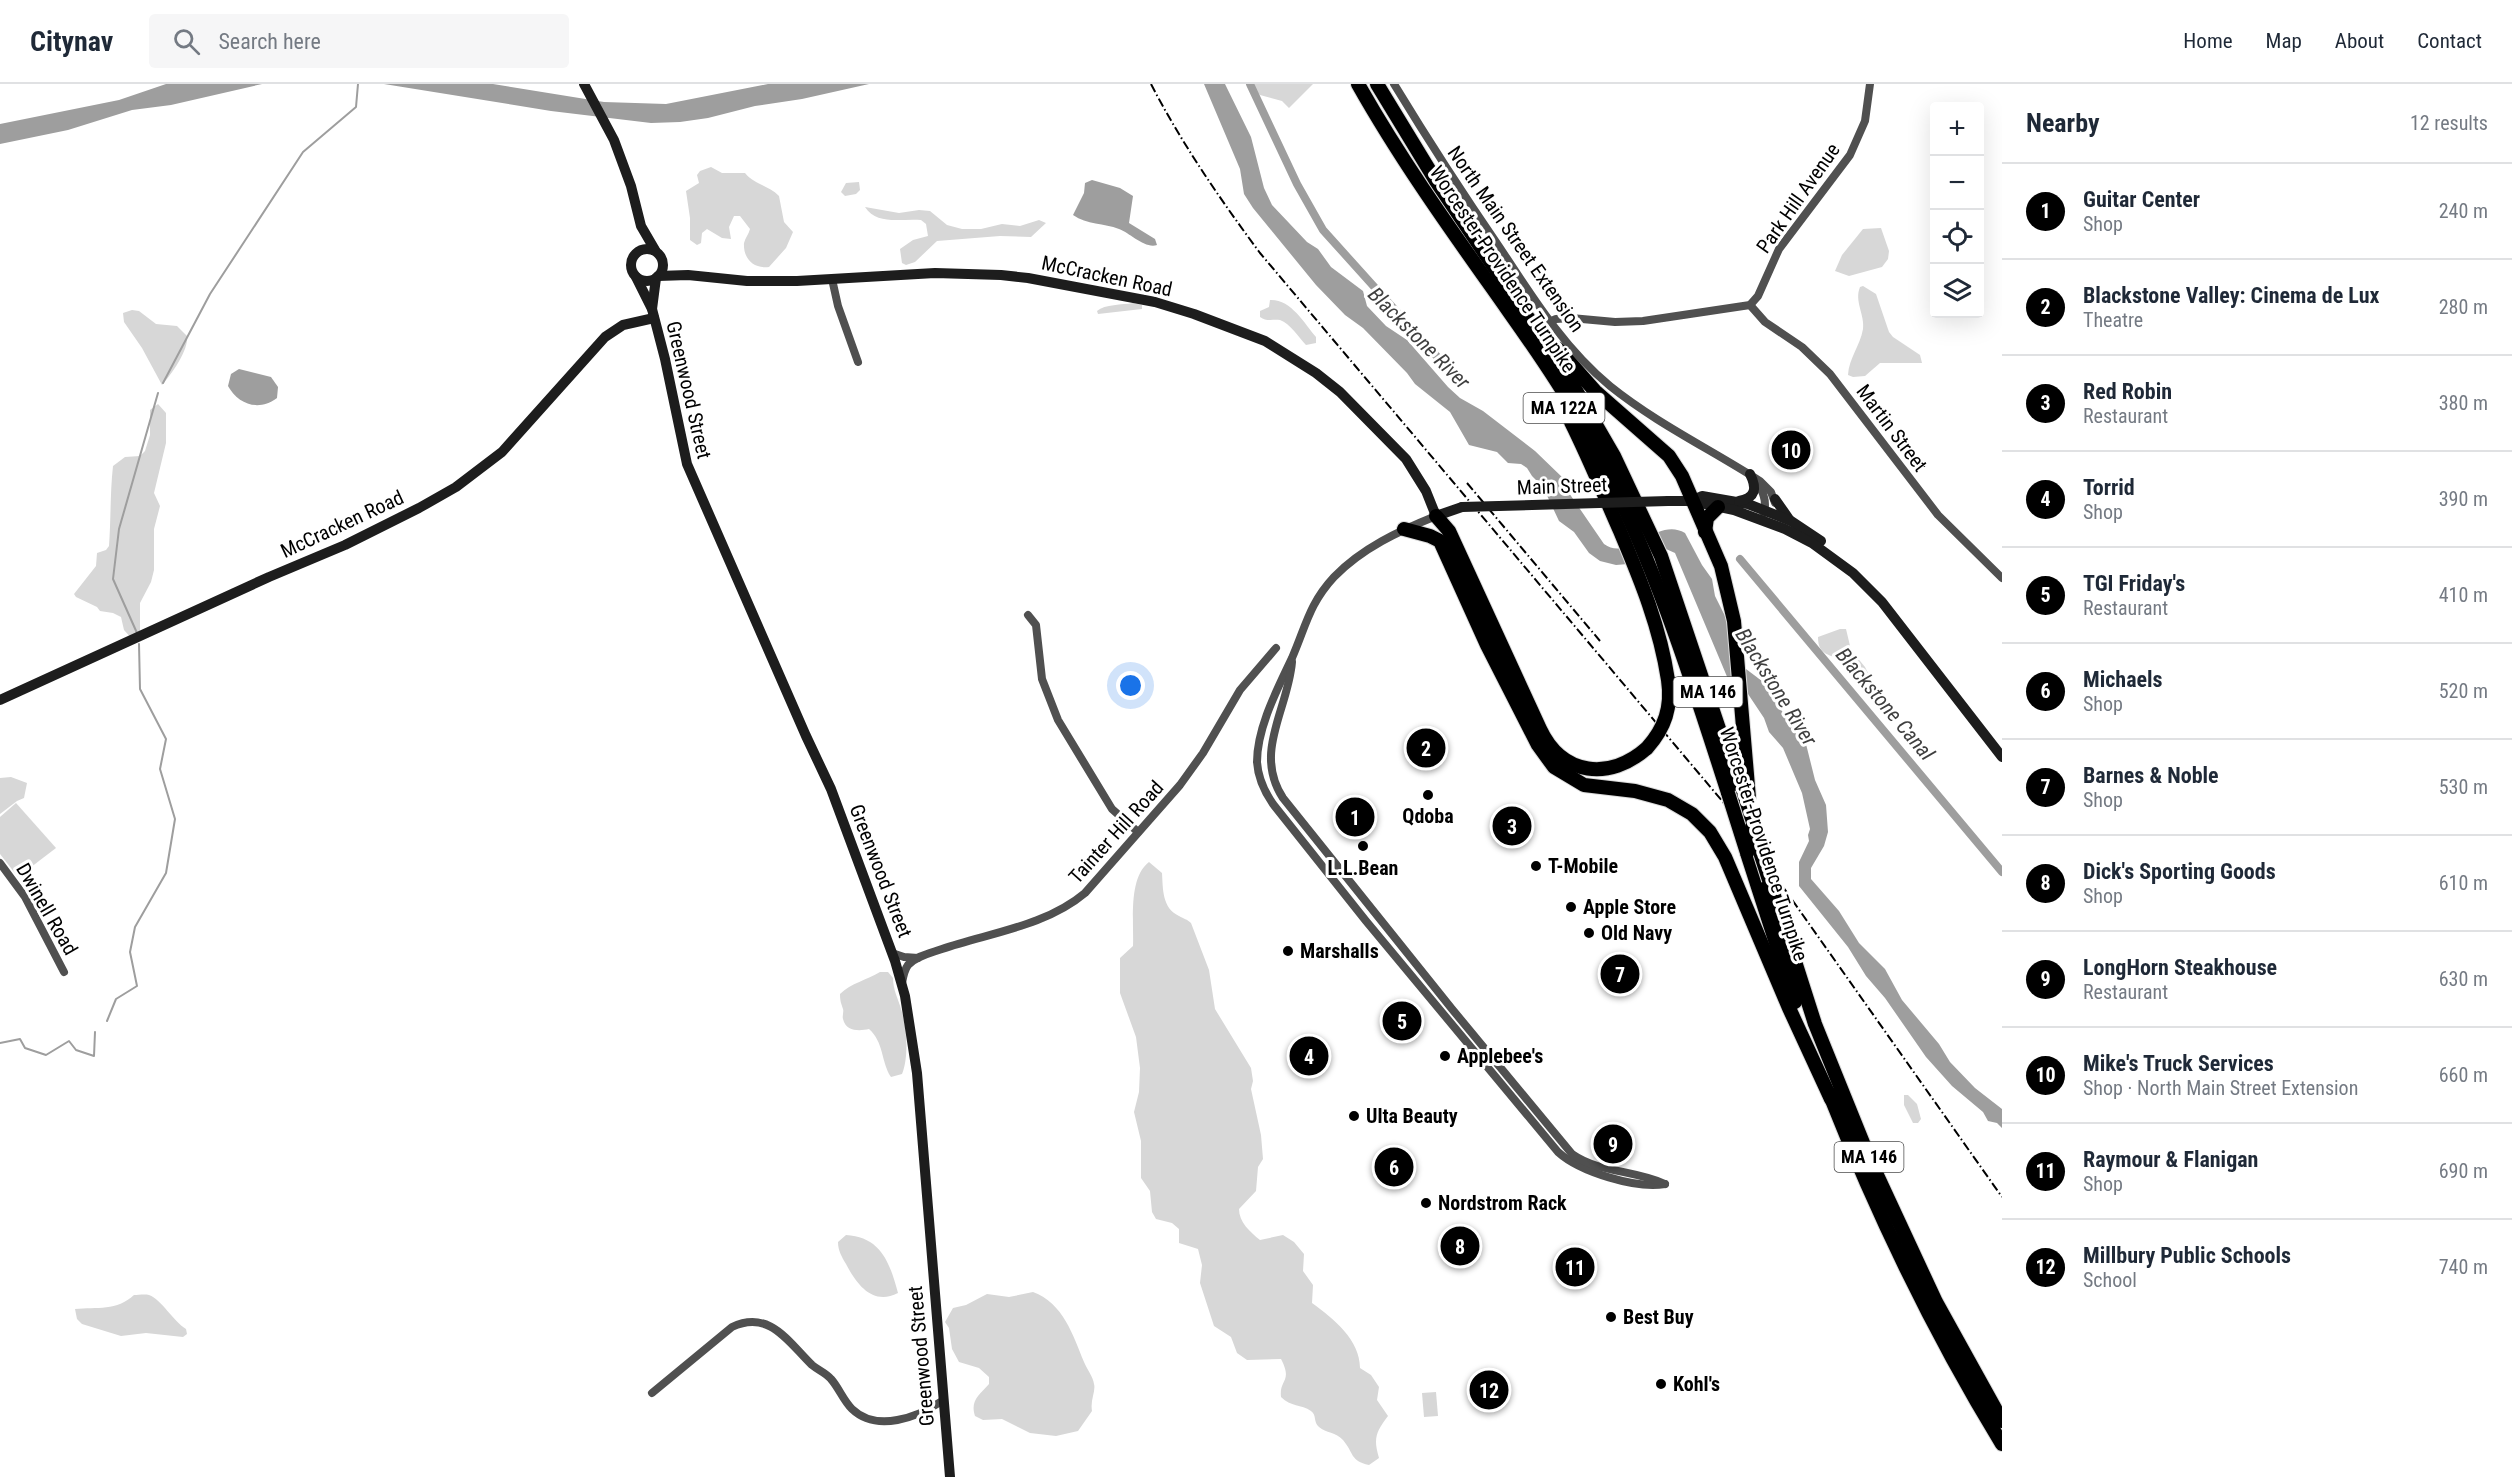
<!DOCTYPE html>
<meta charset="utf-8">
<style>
body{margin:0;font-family:"Roboto Condensed",sans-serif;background:#f6f6f7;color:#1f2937}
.controls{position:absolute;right:18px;top:18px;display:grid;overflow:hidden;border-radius:6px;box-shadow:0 6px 24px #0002}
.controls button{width:54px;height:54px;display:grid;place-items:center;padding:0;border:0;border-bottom:2px solid #e0e1e3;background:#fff;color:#1f2937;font:30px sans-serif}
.you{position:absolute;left:1131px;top:602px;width:21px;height:21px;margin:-15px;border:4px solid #fff;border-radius:50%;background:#1a73e8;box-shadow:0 0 0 9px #1a73e833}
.badge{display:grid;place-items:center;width:39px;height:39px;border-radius:50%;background:#000;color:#fff;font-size:20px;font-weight:700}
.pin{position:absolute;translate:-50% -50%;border:3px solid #fff;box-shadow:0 2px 6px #0006}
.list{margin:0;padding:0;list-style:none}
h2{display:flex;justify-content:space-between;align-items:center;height:78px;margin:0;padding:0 24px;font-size:26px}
h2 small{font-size:20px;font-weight:400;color:#747a83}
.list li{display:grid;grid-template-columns:39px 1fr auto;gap:18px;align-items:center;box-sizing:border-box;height:96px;padding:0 24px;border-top:2px solid #e0e1e3}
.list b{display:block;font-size:22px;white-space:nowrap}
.list p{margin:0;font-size:20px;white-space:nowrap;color:#747a83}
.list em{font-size:20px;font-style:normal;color:#747a83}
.icon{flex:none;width:33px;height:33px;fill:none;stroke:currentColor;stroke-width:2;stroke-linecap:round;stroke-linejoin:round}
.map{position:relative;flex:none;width:2002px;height:1393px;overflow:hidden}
header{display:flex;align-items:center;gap:36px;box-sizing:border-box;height:84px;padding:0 30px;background:#fff;border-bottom:2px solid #e0e1e3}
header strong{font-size:28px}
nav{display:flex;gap:33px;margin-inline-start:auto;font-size:21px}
.search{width:420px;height:54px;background:#f6f6f7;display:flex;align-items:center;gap:15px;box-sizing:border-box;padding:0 21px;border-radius:6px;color:#747a83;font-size:22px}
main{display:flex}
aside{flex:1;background:#fff}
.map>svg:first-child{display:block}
.green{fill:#d7d7d7}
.water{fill:#9e9e9e}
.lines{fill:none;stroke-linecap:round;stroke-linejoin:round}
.stream{stroke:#9e9e9e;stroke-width:2}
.canal{stroke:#9e9e9e;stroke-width:8}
.highway-casing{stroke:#dbdbdb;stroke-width:16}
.street{stroke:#505050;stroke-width:8}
.secondary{stroke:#1d1d1d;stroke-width:10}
.highway{stroke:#000;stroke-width:14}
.rail{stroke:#000;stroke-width:2;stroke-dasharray:9 3 1.5 3;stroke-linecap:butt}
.highway-bridge-casing{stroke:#dbdbdb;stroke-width:16;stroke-linecap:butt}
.secondary-bridge{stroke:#1d1d1d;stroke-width:10}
.highway-bridge{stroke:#000;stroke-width:14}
.poi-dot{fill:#000;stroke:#fff;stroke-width:2}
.labels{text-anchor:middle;stroke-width:6;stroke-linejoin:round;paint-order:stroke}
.shield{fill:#fff;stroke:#4c4c4c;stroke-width:1.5}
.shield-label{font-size:18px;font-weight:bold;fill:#000}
.street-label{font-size:20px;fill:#000;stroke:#fff}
.poi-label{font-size:20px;font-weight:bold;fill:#000;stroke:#fff;text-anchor:start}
.water-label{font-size:21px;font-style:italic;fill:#3f3f3f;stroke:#fff}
</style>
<header>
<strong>Citynav</strong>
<div class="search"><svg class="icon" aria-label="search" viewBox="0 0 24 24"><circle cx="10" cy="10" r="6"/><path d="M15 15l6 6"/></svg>Search here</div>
<nav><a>Home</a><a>Map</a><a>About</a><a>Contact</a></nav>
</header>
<main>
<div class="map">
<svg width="2002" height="1393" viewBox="0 0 2002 1393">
<rect width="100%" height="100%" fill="#fff"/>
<g class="green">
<polygon points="1249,0 1313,0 1289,24 1282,17 1260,11"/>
<path d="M711,83l11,6h23c10,12 23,12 34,23l5,26 9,10 -7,16 -17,19c-15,2 -26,-8 -25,-24 1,-5 5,-9 6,-14l-10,-13h-6l-5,11 2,12 -9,-1 -15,-9 -5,4 -1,10 -4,2 -7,-5v-22l-4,-27 13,-8 -2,-8 3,-4z"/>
<polygon points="859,98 860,106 856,110 845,112 841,108 846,99"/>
<path d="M865,123l34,6 20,-3 11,1 17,14 15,4h19l21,-5 18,2 19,-6 7,3 -15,14 -31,-1 -63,5 -22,21 -9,3 -4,-2 -2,-14 13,-9 15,-4 -2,-12 -5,-4c-19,-2 -44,6 -56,-13z"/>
<polygon points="1881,144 1889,167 1888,175 1882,183 1849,192 1835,187 1842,171 1863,145"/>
<path d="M1863,202l13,8 13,38 4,5 27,18 2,8h-42l-15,13 -12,1 -5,-2c1,-17 12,-29 15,-46 2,-14 -9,-28 -3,-42z"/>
<path d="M1270,216c21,-1 34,23 46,37v6l-10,2c-7,-7 -16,-22 -26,-25 -8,-1 -13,2 -20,-3v-6l9,-4z"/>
<path d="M1133,219l9,2v4l-44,5 -1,-3c8,-7 25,-6 36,-8z"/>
<path d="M132,226l7,1 17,13 21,2 10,10c2,14 -16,39 -25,49l-20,-37 -18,-26 -1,-9z"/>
<path d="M158,320l8,9v30l-12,50 6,13 -6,23v41l-3,12 -11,21v29l-7,8 -9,-10 -3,-13 -8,-4 -13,-2 -3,-4 -21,-10 -2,-3 22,-28 1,-13 9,-3 3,-4c2,-27 1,-53 4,-80l12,-9 15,-1 5,-5 5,-16v-25z"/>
<path d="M1840,545h6l5,21 14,17 8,16c-19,1 -17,-11 -30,-21 -12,-9 -25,-5 -25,-25z"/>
<polygon points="11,693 27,699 24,714 17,717 0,730 0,694"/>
<polygon points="16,719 56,764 18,793 0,770 0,733"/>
<path d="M1149,778l13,11c1,16 0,35 17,43 5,3 8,3 12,7l18,47 6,39 36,59 2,13 -2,8 10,46 2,24 -5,8 -2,24 -17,18c0,13 11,23 21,31l23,-5 11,7 10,12 -1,17 10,14 -1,18c22,16 48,37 48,65l11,7 8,12 -2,13 11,16c-12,16 -15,22 -9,42l-10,7c-19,-4 -15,-12 -26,-25 -7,-8 -17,-7 -24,-13 -6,-5 -2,-12 -8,-16 -10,-7 -20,-4 -30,-14 -2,-18 12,-15 0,-38l-34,1 -10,-7 -6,-16 -17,-11 -14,-43 2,-18 -4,-16 -19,-6v-14l-7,-6 -16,-4 -4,-7 -2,-21 -9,-13v-37l-7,-29 5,-20 1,-24 -4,-31 -16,-44v-35l13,-12c1,-25 -5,-68 16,-84z"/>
<path d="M880,888h8l5,6c0,12 5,20 8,31 6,18 8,48 1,65l-11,3c-10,-15 -7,-35 -22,-48 -9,2 -23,3 -26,-10 -1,-3 1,-7 0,-10 -2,-6 -3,-8 -3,-15 11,-11 27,-14 40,-22z"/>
<polygon points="1904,1011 1908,1011 1917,1020 1921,1035 1918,1039 1913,1039 1904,1021"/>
<path d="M846,1151c35,2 44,28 52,58 -25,13 -41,-8 -52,-29 -4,-7 -8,-13 -8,-22z"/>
<path d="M1033,1208c30,11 40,43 51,70 3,7 9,15 10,22 2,7 -4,16 -2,27l-14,20 -22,5 -26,-3 -28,-14 -19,1 -8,-4c-5,-15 4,-21 14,-32v-7l-10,-9 -20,-6 -7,-13 -3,-21 -4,-6 8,-14 13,-3 21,-11 22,3z"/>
<path d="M134,1211c4,0 11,-1 15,0 13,5 24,26 37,34l1,5 -4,3 -37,-4 -25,3 -39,-12 -5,-5 -2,-10c22,-2 42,2 59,-14z"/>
<polygon points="1436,1308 1438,1332 1424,1333 1422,1309"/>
</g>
<g class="water">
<polygon points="166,0 262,0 171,21 132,26 68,46 0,60 0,40 119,16"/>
<polygon points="384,0 493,0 604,18 666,20 768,0 869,0 802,15 755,22 708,34 680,38 651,39 551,27"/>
<path d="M1204,0h21l26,53 13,51 8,17 35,37 11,7 13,18 32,24 4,15 19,20 21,14 41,47 12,11 23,13 52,40 28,27 6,15 35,51c25,19 53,-28 81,-11l17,32 10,14 3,17 10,20 7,25 14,28 24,18 16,32 20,25 9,36 11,25 2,27 -4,14 -13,22v11l28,32 20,32 26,26 17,31 37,44 11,18 25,26 27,21v19l-5,-5 -9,-2 -5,-9 -31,-26 -26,-29 -41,-59 -19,-22 -18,-29 -49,-61v-24l10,-21 -1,-6 2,-6 -8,-36 -19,-45 -14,-16 -5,-14 -18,-27 -18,-12 -53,-126 -9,-4 -38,15 -12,1 -16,-4 -11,-8 -15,-21 -15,-11 -16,-34 -11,-11 -5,-8 -6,-4 -13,-1 -11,-11 -28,-7 -19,-33 -35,-28 -8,-11 -44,-45 -18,-13 -29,-30 -63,-77 -9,-14 -4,-25z"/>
<path d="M1092,96l28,8 13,8 -4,27 26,16 2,6c-12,4 -27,-12 -38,-16 -15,-6 -32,-4 -46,-14l11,-22 1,-10z"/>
<path d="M239,285l32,8 7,10 -1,11c-19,14 -39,6 -49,-12l3,-12z"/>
</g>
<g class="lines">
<g class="stream">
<polyline points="163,299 210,210 303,68 356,23 358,0"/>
<polyline points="137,549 113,495 119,445 158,309"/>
<polyline points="107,937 116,915 137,902 130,868 135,843 166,789 175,735 160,685 166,655 140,605 139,560"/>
<polyline points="0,959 20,955 25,964 46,971 69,957 76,966 94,972 95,948"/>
</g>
<g class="canal">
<polyline points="1250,0 1297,100 1323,146 1450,287"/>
<polyline points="1740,475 2002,788"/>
</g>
<defs>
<g id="highway">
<path d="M1358,0c40,71 88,139 135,205 28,40 57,79 81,121 70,120 112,251 154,383"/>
<polyline points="1377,0 1436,97 1570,296 1614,372 1661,472 1752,743"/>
<polyline points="1557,264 1595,307 1669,372 1682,392 1721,482 1734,537 1749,714"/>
<path d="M1571,338c18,36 33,73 49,109 21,50 40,96 48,149"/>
<path d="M1436,432l13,15 91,198c22,47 70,52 107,19"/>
<polyline points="1404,445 1430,452 1440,457 1487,561 1538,661 1554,683 1584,701 1635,707 1668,716 1692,730 1710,748 1725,773 1789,924 1831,1015"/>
<polyline points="1705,448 1707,434 1718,423"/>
<polyline points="1747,769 1795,918"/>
<polyline points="1769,796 1815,940 1870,1076 1936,1218 2002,1337"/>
<path d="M1829,1009c48,121 105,240 173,351"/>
</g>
</defs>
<use href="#highway" class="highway-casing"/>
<g class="street">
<path d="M1394,0c34,56 69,110 106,164 33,50 64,100 110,138 46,37 100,63 150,95l11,11 4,11"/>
<polyline points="832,195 838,222 858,278"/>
<polyline points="1750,221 1765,238 1802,263 1830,290 1938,431 2002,494"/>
<polyline points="1549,238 1556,235 1571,234 1615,238 1643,237 1750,221 1758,212 1779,165 1850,71 1865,37 1870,0"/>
<path d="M1755,396c8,11 12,20 9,33"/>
<path d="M1436,432c-37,15 -74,32 -102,61 -25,27 -28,49 -42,81 -14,30 -35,69 -35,104 1,16 7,29 16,42l93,117 192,231c22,20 78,37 107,32"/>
<polyline points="1028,531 1036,541 1042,595 1058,636 1112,725 1138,748"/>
<path d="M1292,578c-4,48 -39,90 -9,136l169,211 120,145c27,19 63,16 93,30"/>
<polyline points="0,779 25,813 64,888"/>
<polyline points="892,869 904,873 918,874"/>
<path d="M902,899c1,-6 3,-14 6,-18 8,-9 23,-12 34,-16 47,-16 104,-23 143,-56l95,-108 23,-32 37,-63 36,-42"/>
<path d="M652,1309l80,-66c38,-18 57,16 80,38 6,5 14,8 19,14 8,9 12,21 21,30 25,24 66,8 90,-8"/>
</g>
<g class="secondary">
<polyline points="584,0 614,56 631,102 641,142 655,166"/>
<circle cx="647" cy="181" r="16"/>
<polyline points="658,192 688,191 747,197 797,197 935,189 1001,191 1028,194 1155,218 1194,230 1265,257 1316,289 1340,308 1406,375 1426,407 1436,432 1462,423"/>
<polyline points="636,193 652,225 665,275 687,380 806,652 831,705 895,877 905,912 917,989 950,1393"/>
<polyline points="652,225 656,194"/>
<polyline points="1775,415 1789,435"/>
<polyline points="1668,417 1691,417 1702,412 1748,420 1791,437 1821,457"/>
<polyline points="1691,417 1734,426 1785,445 1812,459 1853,489 1882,518 2002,673"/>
<path d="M1739,417c17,-3 18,-13 11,-27"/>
<polyline points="0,616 269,493 345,461 419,424 456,403 502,368 605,253 623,241 654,234"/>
</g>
<use href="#highway" class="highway"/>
<g class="rail">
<path d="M1151,0c31,60 69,115 109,169l463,549 279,395"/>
<polyline points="1467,399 1600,557"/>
</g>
<defs>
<g id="highway-bridge">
<path d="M1647,664c18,-20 25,-41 21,-68"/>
<polyline points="1728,709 1747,769"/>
<polyline points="1752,743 1769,796"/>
</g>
</defs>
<use href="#highway-bridge" class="highway-bridge-casing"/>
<polyline class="secondary-bridge" points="1462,423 1668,417"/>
<use href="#highway-bridge" class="highway-bridge"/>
</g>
<g class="poi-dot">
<circle cx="1428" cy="711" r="6"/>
<circle cx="1363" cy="762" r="6"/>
<circle cx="1536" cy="782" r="6"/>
<circle cx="1571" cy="823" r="6"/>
<circle cx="1589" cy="849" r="6"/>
<circle cx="1288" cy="867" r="6"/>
<circle cx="1445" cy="972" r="6"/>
<circle cx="1354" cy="1032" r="6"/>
<circle cx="1426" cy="1119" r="6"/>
<circle cx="1611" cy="1233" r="6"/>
<circle cx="1661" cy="1300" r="6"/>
</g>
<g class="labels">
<g class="shield">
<rect x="1523.5" y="309" width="81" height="30" rx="4.5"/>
<rect x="1673.5" y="593" width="69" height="30" rx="4.5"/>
<rect x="1834.5" y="1058" width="69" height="30" rx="4.5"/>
</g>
<g class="shield-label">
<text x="1564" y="330">MA 122A</text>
<text x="1708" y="614">MA 146</text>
<text x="1869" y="1079">MA 146</text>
</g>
<g class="street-label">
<text transform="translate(1798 114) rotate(-55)" y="7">Park Hill Avenue</text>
<text transform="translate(1516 155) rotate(55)" y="7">North Main Street Extension</text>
<text transform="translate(1503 185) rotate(56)" y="7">Worcester-Providence Turnpike</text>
<text transform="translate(1107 192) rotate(12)" y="7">McCracken Road</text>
<text transform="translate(689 306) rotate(77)" y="7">Greenwood Street</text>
<text transform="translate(1892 344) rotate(53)" y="7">Martin Street</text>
<text transform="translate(1562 402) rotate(-2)" y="7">Main Street</text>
<text transform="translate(342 440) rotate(-25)" y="7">McCracken Road</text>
<text transform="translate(1116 748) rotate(-48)" y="7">Tainter Hill Road</text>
<text transform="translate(1764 760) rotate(72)" y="7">Worcester-Providence Turnpike</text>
<text transform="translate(881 787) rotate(69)" y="7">Greenwood Street</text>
<text transform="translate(47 825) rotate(60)" y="7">Dwinell Road</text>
<text transform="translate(921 1272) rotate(-95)" y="7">Greenwood Street</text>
</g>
<g class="poi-label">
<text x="1428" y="739" text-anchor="middle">Qdoba</text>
<text x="1548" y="789">T-Mobile</text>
<text x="1363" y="791" text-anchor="middle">L.L.Bean</text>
<text x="1583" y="830">Apple Store</text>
<text x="1601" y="856">Old Navy</text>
<text x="1300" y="874">Marshalls</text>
<text x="1457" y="979">Applebee's</text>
<text x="1366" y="1039">Ulta Beauty</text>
<text x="1438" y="1126">Nordstrom Rack</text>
<text x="1623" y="1240">Best Buy</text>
<text x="1673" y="1307">Kohl's</text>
</g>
<g class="water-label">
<text transform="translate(1419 254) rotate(45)" y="7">Blackstone River</text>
<text transform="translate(1776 603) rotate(58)" y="7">Blackstone River</text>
<text transform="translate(1885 620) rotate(50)" y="7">Blackstone Canal</text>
</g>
</g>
</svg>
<div class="controls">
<button>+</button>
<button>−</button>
<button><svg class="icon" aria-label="locate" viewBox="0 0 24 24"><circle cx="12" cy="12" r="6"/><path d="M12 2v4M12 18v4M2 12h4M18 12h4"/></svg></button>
<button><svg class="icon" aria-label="layers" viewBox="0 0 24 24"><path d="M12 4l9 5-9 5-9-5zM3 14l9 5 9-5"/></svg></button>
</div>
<div class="you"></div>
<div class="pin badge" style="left:1355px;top:733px">1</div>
<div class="pin badge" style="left:1426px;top:664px">2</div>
<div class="pin badge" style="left:1512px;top:742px">3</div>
<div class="pin badge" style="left:1309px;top:972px">4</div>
<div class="pin badge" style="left:1402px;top:937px">5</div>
<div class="pin badge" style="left:1394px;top:1083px">6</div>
<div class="pin badge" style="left:1620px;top:890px">7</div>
<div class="pin badge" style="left:1460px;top:1162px">8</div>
<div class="pin badge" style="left:1613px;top:1060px">9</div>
<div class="pin badge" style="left:1791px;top:366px">10</div>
<div class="pin badge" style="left:1575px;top:1183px">11</div>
<div class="pin badge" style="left:1489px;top:1306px">12</div>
</div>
<aside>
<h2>Nearby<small>12 results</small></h2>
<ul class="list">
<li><span class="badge">1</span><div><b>Guitar Center</b><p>Shop</p></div><em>240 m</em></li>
<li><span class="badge">2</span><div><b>Blackstone Valley: Cinema de Lux</b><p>Theatre</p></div><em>280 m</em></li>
<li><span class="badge">3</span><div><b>Red Robin</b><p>Restaurant</p></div><em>380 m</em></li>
<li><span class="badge">4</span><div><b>Torrid</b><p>Shop</p></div><em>390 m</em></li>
<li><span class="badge">5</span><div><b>TGI Friday's</b><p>Restaurant</p></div><em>410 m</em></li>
<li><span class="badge">6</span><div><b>Michaels</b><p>Shop</p></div><em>520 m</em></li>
<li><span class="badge">7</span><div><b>Barnes &amp; Noble</b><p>Shop</p></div><em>530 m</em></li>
<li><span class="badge">8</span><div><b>Dick's Sporting Goods</b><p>Shop</p></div><em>610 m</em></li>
<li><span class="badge">9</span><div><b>LongHorn Steakhouse</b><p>Restaurant</p></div><em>630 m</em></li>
<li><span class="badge">10</span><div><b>Mike's Truck Services</b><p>Shop · North Main Street Extension</p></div><em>660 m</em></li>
<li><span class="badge">11</span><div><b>Raymour &amp; Flanigan</b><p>Shop</p></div><em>690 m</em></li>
<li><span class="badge">12</span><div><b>Millbury Public Schools</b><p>School</p></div><em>740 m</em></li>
</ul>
</aside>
</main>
